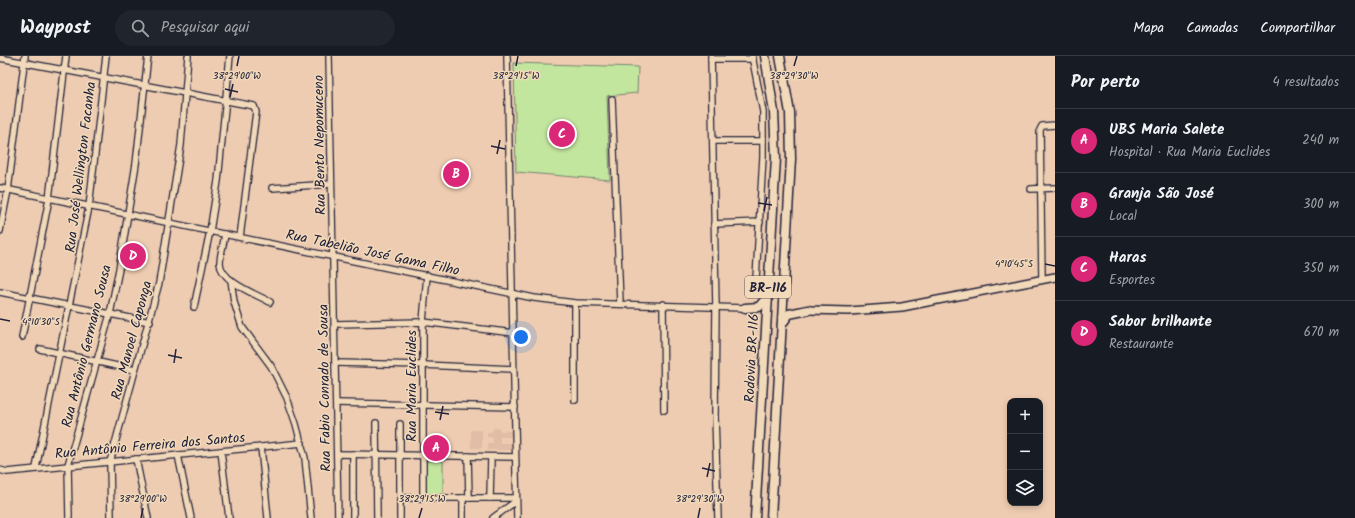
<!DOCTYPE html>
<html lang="pt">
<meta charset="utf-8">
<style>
body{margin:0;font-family:Kalam,sans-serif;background:#20242c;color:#f1f3f6}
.controls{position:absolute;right:12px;bottom:12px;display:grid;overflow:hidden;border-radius:8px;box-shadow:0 2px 6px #0003}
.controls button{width:36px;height:36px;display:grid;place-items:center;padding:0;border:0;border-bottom:1px solid #363941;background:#171b24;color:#f1f3f6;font:20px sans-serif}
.you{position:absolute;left:521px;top:281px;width:14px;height:14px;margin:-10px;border:3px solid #fff;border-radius:50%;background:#1a73e8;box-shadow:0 0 0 6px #1a73e833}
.badge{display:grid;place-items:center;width:26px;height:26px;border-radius:50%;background:#db2777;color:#fff;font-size:13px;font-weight:700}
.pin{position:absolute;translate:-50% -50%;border:2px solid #fff;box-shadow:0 1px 4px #0006}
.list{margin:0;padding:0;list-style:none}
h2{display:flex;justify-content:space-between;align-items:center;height:52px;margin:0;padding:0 16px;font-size:17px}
h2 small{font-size:13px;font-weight:400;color:#9ea1a6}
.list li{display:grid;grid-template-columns:26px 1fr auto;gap:12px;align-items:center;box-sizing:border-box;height:64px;padding:0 16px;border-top:1px solid #363941}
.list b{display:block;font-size:15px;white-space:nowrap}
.list p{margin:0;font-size:13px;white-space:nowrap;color:#9ea1a6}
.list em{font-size:13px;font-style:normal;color:#9ea1a6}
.icon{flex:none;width:22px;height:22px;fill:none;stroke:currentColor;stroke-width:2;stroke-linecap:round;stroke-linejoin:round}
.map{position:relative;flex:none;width:1055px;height:462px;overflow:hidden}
header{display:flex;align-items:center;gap:24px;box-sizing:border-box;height:56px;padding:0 20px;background:#171b24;border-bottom:1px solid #363941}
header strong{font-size:19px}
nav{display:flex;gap:22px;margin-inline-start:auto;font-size:14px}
.search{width:280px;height:36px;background:#20242c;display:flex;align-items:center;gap:10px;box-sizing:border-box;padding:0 14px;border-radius:22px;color:#9ea1a6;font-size:15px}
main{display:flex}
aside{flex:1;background:#171b24}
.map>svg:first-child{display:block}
.built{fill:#e1bca6}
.green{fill:#c3e69f;stroke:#72846d}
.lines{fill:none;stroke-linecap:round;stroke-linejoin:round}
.minor-casing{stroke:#22223b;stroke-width:8}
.major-casing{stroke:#22223b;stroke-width:10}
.highway-casing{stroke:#22223b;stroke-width:11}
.minor{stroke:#f2d9ba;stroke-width:5.5}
.major{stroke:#f2d9ba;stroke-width:7}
.highway{stroke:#f2d9ba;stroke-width:8}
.ticks{fill:none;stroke:#22223b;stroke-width:1.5}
.labels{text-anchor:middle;stroke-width:3;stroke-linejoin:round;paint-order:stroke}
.shield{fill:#f2d9ba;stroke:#605961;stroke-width:1}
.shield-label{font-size:13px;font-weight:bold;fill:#22223b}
.street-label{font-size:14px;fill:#22223b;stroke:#f2d9ba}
.ticks-label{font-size:10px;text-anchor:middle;fill:#22223b;stroke:#f2d9ba;stroke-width:3;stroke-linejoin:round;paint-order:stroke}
</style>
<header>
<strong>Waypost</strong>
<div class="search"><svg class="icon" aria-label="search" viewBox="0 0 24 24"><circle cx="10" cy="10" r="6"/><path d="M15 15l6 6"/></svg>Pesquisar aqui</div>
<nav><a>Mapa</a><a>Camadas</a><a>Compartilhar</a></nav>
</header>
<main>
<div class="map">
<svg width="1055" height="462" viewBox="0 0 1055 462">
<rect width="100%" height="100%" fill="#eeccb1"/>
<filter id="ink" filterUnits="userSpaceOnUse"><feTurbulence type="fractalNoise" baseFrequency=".025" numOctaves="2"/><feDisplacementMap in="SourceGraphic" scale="8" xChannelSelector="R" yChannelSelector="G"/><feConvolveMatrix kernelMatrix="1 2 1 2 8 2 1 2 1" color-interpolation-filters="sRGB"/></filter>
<g filter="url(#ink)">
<g class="built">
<polygon points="493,372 499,372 500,375 511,375 511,381 500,381 500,387 511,387 511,394 488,394 488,387 493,387 493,382 487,381 487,376 493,375"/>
<rect x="471" y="374" width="11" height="18"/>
</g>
<g class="green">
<polygon points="514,7 638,11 637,37 607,40 610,124 516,116"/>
<polygon points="426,405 443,405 443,441 425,441"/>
</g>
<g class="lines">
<defs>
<g id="minor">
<polyline points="329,0 338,462"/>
<polyline points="507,0 517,462"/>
<polyline points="711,0 716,251 715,360 718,462"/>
<polyline points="752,0 763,56 763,101 756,223"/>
<polyline points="0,2 254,50 256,56 240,181"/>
<polyline points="711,3 753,3"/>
<polyline points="612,43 620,247"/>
<polyline points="713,85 763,85"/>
<polyline points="0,132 534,242 575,247 745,252"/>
<polyline points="272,132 331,128"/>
<polyline points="1031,133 1055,132"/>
<polyline points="714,168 760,166"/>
<polyline points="0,175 8,134 25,0"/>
<path d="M225,178c-1,9 -5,20 -5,29 1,19 36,31 50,39"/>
<polyline points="231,224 234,246 242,271 271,310 287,342 296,368 305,402 311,462"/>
<polyline points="1042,224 1040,74 1042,70 1055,69"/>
<polyline points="0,236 150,266"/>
<polyline points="575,247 575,344"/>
<polyline points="663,248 664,354"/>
<polyline points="194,251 210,175 218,125 230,0"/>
<polyline points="335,268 423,266 514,277"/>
<polyline points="22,281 49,143 66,0"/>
<polyline points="40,293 135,314"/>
<polyline points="336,307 423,309 513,313"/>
<polyline points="337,347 515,351"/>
<polyline points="376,367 377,462"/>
<polyline points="400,368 400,462"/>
<polyline points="261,391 268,462"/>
<polyline points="221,395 229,462"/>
<polyline points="337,398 515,401"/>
<polyline points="353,398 353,462"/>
<polyline points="178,399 191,462"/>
<polyline points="468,400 469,442"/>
<polyline points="136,403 148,462"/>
<polyline points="36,412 89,151 106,0"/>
<polyline points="0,414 7,416 302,387"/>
<polyline points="400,442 516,442"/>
<polyline points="423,442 423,266 427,219"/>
<polyline points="490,442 491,401"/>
<polyline points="69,462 68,409 110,258 119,213 136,108 148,0"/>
<polyline points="111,462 110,406 159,227 181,89 188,0"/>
<polyline points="463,462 463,442"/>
<polyline points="493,462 516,445"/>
</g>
<polyline id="major" points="808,254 849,255 902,251 1055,221"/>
<g id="highway">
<polyline points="745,252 759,251 767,241"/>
<polyline points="782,268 789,258 808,254"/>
<polyline points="755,462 776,102 774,56 765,0"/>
<polyline points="771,462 791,103 790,57 780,0"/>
</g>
</defs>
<use href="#minor" class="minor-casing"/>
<use href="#major" class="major-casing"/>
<use href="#highway" class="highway-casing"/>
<use href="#minor" class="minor"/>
<use href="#major" class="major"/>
<use href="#highway" class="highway"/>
</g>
</g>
<path class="ticks" d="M237,10l2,-10M516,10l2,-10M794,10l3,-10M225,33l13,3M230,41l3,-13M491,90l14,3M497,98l3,-14M758,147l14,2M764,155l3,-14M1045,208l10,2M0,263l10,2M168,299l14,3M174,307l2,-14M435,356l14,2M440,364l3,-14M702,412l13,3M707,421l3,-14M141,462l2,-10M419,462l3,-10M698,462l2,-10"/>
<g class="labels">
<rect class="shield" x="745" y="220" width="46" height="22" rx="3"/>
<g class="shield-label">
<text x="768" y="236">BR-116</text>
</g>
<g class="street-label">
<text transform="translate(319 89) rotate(-91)" y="5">Rua Bento Nepomuceno</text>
<text transform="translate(80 111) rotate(-83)" y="5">Rua José Wellington Facanha</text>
<text transform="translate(373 196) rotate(12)" y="5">Rua Tabelião José Gama Filho</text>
<text transform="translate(131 284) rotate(-75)" y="5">Rua Manoel Caponga</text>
<text transform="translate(86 290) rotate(-76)" y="5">Rua Antônio Germano Sousa</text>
<text transform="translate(751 302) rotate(-87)" y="5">Rodovia BR-116</text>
<text transform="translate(411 330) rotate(-90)" y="5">Rua Maria Euclides</text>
<text transform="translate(324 332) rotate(-91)" y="5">Rua Fabio Conrado de Sousa</text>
<text transform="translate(150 389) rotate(-5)" y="5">Rua Antônio Ferreira dos Santos</text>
</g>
</g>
<g class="ticks-label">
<text x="237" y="23">38°29'00"W</text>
<text x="516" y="23">38°29'15"W</text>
<text x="794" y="23">38°29'30"W</text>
<text x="1014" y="211">4°10'45"S</text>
<text x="41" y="269">4°10'30"S</text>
<text x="143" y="446">38°29'00"W</text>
<text x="422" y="446">38°29'15"W</text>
<text x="700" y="446">38°29'30"W</text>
</g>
</svg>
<div class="controls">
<button>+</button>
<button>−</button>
<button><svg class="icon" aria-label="layers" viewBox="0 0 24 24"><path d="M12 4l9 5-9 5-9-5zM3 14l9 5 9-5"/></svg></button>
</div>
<div class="you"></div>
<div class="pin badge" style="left:436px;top:392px">A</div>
<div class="pin badge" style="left:456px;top:118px">B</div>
<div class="pin badge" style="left:562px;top:78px">C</div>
<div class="pin badge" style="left:133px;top:200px">D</div>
</div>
<aside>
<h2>Por perto<small>4 resultados</small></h2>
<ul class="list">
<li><span class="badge">A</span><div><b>UBS Maria Salete</b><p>Hospital · Rua Maria Euclides</p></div><em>240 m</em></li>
<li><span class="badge">B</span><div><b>Granja São José</b><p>Local</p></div><em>300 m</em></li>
<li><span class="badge">C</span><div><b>Haras</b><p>Esportes</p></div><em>350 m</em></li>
<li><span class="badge">D</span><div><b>Sabor brilhante</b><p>Restaurante</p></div><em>670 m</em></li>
</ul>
</aside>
</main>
